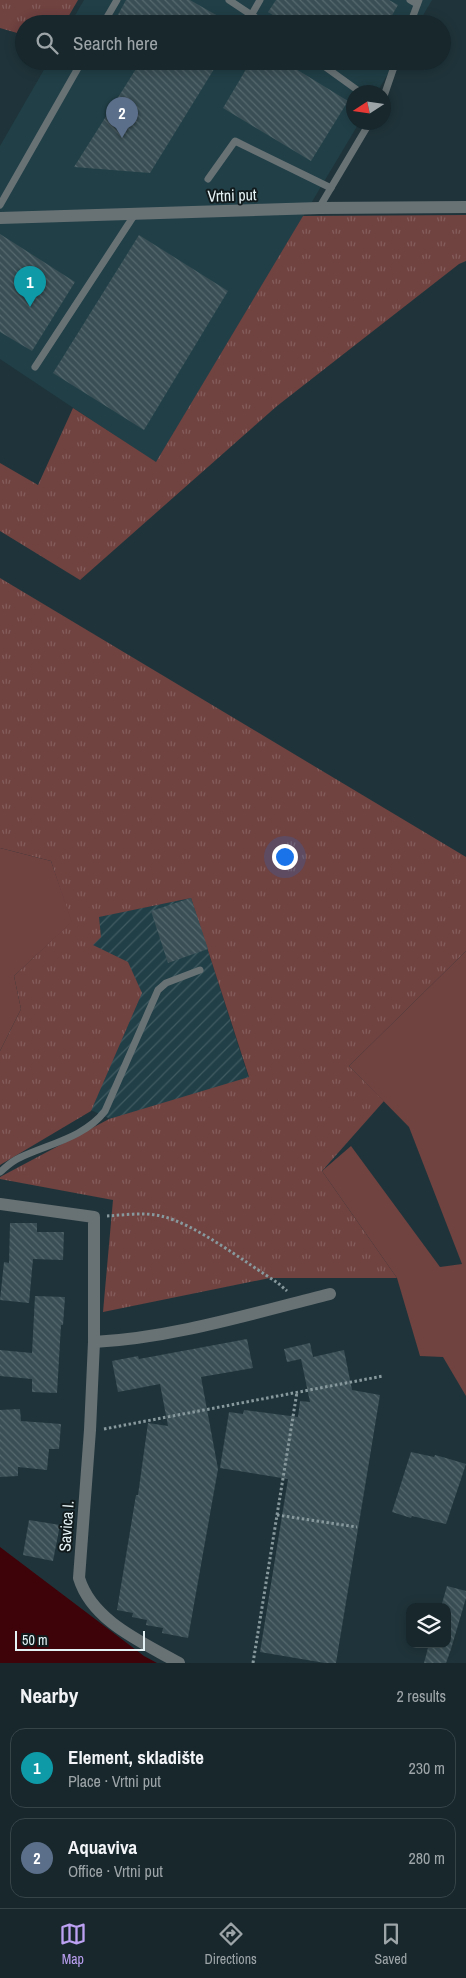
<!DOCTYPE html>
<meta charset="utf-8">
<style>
body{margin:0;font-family:"Archivo Narrow",sans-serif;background:#243338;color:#f1f3f6}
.controls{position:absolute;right:15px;bottom:15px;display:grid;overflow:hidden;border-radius:10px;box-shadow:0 2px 12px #0003}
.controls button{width:45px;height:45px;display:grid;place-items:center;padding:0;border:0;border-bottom:1px solid #364448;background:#17272c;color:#f1f3f6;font:25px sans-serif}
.compass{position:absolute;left:346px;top:85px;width:45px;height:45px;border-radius:50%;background:#17272c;box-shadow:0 2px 12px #0003;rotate:258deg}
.scale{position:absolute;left:15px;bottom:12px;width:130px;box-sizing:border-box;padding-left:5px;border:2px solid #e5f2f5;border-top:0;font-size:14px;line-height:18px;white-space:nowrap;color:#e5f2f5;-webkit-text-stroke:4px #111a1c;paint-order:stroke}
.you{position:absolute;left:284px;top:856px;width:18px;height:18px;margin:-12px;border:4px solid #fff;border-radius:50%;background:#1a73e8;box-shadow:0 0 0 8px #1a73e833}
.badge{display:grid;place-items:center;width:32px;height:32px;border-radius:50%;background:#bca0f2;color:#fff;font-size:16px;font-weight:700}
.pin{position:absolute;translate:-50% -41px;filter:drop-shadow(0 1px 2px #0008)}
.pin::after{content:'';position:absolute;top:26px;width:18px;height:15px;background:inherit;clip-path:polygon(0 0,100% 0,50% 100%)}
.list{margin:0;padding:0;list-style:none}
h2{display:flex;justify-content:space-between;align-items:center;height:65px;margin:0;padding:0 20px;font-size:21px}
h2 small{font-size:16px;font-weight:400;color:#9ea5a9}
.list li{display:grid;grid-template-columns:32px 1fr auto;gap:15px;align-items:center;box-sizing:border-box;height:80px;margin:0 10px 10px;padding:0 10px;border:1px solid #364448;border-radius:15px}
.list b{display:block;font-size:19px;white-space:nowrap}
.list p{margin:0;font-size:16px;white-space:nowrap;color:#9ea5a9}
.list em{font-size:16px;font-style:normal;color:#9ea5a9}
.icon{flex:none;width:28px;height:28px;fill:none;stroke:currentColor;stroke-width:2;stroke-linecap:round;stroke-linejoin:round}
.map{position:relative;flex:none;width:466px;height:1663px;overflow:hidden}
.search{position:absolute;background:#17272c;box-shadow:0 2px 12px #0003;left:15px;right:15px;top:15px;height:55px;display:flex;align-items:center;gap:12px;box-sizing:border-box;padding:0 18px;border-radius:28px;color:#9ea5a9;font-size:19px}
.sheet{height:245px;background:#17272c}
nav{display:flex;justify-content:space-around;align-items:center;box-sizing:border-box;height:70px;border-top:1px solid #364448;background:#17272c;font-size:14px;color:#9ea5a9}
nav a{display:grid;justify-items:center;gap:2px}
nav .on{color:#bca0f2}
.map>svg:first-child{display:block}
.built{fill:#213f47}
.industrial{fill:url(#industrial-furrows)}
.grass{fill:url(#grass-tufts)}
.green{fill:#704240}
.water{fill:#3d0309}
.building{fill:url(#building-back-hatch)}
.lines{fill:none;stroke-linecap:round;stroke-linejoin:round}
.path{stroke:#88999d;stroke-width:3;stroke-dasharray:2.5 2.5;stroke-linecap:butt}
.service{stroke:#687275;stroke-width:7}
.minor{stroke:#687275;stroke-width:12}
.labels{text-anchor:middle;stroke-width:4;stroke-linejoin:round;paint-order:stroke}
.street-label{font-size:16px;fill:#e5f2f5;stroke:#111a1c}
</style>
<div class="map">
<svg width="466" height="1663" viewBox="0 0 466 1663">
<defs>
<pattern id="industrial-furrows" width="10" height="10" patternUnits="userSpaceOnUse" patternTransform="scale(1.25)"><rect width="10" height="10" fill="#213f47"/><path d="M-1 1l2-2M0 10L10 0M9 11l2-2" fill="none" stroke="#415b62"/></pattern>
<pattern id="grass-tufts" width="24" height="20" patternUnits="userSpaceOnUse" patternTransform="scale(1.25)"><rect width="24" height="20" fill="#704240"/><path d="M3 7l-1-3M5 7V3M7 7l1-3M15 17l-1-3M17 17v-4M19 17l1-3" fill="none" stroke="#845e5c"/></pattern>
<pattern id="building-back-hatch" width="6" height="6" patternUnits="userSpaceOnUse" patternTransform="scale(1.25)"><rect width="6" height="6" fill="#394f55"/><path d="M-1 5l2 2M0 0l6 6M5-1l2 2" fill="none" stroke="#56696e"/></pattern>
</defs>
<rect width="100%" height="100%" fill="#1f343a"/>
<g class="built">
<polygon points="84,0 432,0 418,24 70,24"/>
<polygon points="49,61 396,61 377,92 354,92 354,122 359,123 156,463 0,359 0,146"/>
</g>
<polygon class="industrial" points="191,898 251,1085 131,1128 39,1087 72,922"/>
<g class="grass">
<polygon points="0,0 78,0 64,24 24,24 24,35 0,28"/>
<polygon points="466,215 466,261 459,264 277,406 80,580 0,531 0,463 38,485 73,408 156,462 303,216"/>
<polygon points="0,578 466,857 466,951 349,1066 384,1101 322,1171 397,1278 270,1278 103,1312 113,1200 0,1179 0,1177 109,1119 249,1077 191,898 99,917 101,937 93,945 128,962 142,993 91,1111 0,1165 0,1051 21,1009 14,976 71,922 51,861 0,848"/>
</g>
<g class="green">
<polygon points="0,848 51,861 72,922 14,976 21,1009 0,1051"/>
<polygon points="466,951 466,1396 443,1357 420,1356 397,1278 322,1171 351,1146 440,1267 462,1264 409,1127 349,1066"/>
</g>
<polygon class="water" points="0,1547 144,1656 157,1663 0,1663"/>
<g class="building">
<polygon points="126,0 190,0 232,24 113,24"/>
<polygon points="276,0 389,0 398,5 387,24 287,24 268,12"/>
<polygon points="141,61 219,61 150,173 74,167"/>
<polygon points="251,61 283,61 348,101 311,161 223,108"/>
<polygon points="0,234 75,282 32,351 0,332"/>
<polygon points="139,235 228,291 144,430 53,373"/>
<polygon points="191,898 208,949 168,963 151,911"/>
<polygon points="10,1223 37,1223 37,1232 64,1232 63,1260 33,1259 29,1303 0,1300 4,1262 9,1263"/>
<polygon points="35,1296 65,1297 63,1325 61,1325 57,1393 32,1392 32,1379 0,1376 0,1350 32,1353"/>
<polygon points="247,1339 253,1368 201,1377 218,1469 188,1638 162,1633 163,1628 146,1625 147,1620 132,1617 133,1613 117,1610 136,1495 138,1495 148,1423 168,1426 160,1384 118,1392 112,1361 138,1356 139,1359"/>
<polygon points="310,1343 313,1357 344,1350 352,1390 380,1395 336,1663 325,1663 260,1652 288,1479 220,1468 229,1412 243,1414 244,1410 298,1417 300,1401 310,1402 301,1359 287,1362 284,1349"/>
<polygon points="20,1409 21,1421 61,1424 59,1449 49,1449 47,1470 18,1467 18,1476 0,1477 0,1410"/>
<polygon points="411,1452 434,1457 435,1455 446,1458 466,1464 446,1524 412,1516 411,1518 392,1512"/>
<polygon points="29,1520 60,1525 53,1561 23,1555"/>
<polygon points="447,1586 466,1591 466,1598 451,1649 446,1663 424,1663 429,1644 447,1644 447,1607 441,1607"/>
</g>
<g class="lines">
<g class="path">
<path d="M107,1216c17,-1 37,-4 54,0 35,8 85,47 117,67l9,8"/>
<polyline points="104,1429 383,1376"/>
<polyline points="277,1515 357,1527"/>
<polyline points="253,1663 297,1392"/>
</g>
<g class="service">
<polyline points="229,0 265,24"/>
<polyline points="410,0 417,4"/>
<polyline points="252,14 260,0"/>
<polyline points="103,24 117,0"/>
<polyline points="410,24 419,0"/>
<polyline points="317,61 360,92"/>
<polyline points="384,96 396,61"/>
<polyline points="208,179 235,141 331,188"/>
<polyline points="0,205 82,61"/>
<polyline points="319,208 370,122"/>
<polyline points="35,367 135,214"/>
<path d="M0,1172c6,-5 12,-11 19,-14 29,-14 65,-20 86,-47l53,-121 8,-7 34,-13"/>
</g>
<g class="minor">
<polyline points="0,218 319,208 466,207"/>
<path d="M0,1204l94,13v125l-4,88 -11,148c13,43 63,64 100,85"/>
<path d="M94,1342c79,-4 159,-29 236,-48"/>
</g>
</g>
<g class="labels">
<g class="street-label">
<text transform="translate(232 195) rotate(-2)" y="6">Vrtni put</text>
<text transform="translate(66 1526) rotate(-86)" y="6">Savica I.</text>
</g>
</g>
</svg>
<div class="controls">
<button><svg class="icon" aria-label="layers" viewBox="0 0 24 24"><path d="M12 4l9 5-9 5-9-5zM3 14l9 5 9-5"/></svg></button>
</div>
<svg class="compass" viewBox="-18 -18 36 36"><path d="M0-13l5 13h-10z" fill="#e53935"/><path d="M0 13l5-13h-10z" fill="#9ea5a9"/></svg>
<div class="scale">50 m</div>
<div class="you"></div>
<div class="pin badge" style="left:30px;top:307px;background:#0f9aa8">1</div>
<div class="pin badge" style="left:122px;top:138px;background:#5c6f8a">2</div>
<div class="search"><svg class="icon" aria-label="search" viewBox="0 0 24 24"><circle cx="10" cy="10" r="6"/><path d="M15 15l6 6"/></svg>Search here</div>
</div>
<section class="sheet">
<h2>Nearby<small>2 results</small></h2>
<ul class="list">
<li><span class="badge" style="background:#0f9aa8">1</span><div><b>Element, skladište</b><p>Place · Vrtni put</p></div><em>230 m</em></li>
<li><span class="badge" style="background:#5c6f8a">2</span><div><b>Aquaviva</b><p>Office · Vrtni put</p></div><em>280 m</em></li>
</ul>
</section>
<nav>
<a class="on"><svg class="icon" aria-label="map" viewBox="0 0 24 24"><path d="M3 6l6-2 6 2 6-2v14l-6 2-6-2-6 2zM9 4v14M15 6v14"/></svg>Map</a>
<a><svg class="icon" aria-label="directions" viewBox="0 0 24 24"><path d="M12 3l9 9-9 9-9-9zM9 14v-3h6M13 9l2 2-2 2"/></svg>Directions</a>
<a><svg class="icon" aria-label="saved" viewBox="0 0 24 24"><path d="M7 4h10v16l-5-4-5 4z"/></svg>Saved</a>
</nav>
